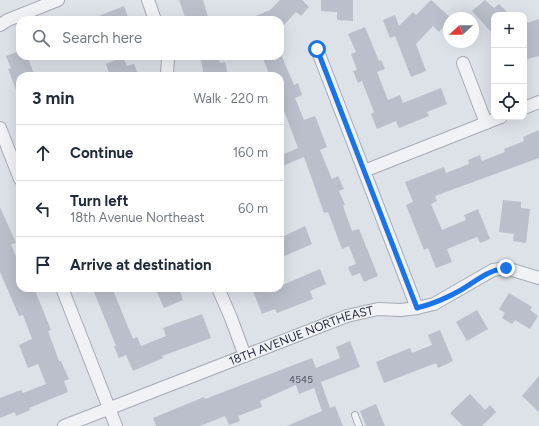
<!DOCTYPE html>
<meta charset="utf-8">
<style>
body{margin:0;font-family:Figtree,sans-serif;background:#f2f2f3;color:#1f2937}
.controls{position:absolute;right:12px;top:12px;display:grid;overflow:hidden;border-radius:8px;box-shadow:0 4px 16px #0002}
.controls button{width:36px;height:36px;display:grid;place-items:center;padding:0;border:0;border-bottom:1px solid #e0e1e3;background:#fff;color:#1f2937;font:20px sans-serif}
.compass{position:absolute;left:443px;top:12px;width:36px;height:36px;border-radius:50%;background:#fff;box-shadow:0 4px 16px #0002;rotate:249deg}
.stop{position:absolute;width:12px;height:12px;margin:-9px;border:3px solid #1a73e8;border-radius:50%;background:#fff}
.stop.end{background:#1a73e8;border-color:#fff;box-shadow:0 1px 4px #0008}
.list{margin:0;padding:0;list-style:none}
h2{display:flex;justify-content:space-between;align-items:center;height:52px;margin:0;padding:0 16px;font-size:17px}
h2 small{font-size:13px;font-weight:400;color:#747a83}
.list li{display:grid;grid-template-columns:26px 1fr auto;gap:12px;align-items:center;box-sizing:border-box;height:56px;padding:0 16px;border-top:1px solid #e0e1e3}
.list b{display:block;font-size:15px;white-space:nowrap}
.list p{margin:0;font-size:13px;white-space:nowrap;color:#747a83}
.list em{font-size:13px;font-style:normal;color:#747a83}
.icon{flex:none;width:22px;height:22px;fill:none;stroke:currentColor;stroke-width:2;stroke-linecap:round;stroke-linejoin:round}
.map{position:relative;flex:none;width:539px;height:426px;overflow:hidden}
.search{position:absolute;background:#fff;box-shadow:0 4px 16px #0002;left:16px;top:16px;width:268px;height:44px;display:flex;align-items:center;gap:10px;box-sizing:border-box;padding:0 14px;border-radius:12px;color:#747a83;font-size:15px}
.panel{position:absolute;background:#fff;box-shadow:0 4px 16px #0002;left:16px;top:72px;width:268px;height:220px;border-radius:12px}
.map>svg:first-child{display:block}
.building{fill:#babfcb}
.lines{fill:none;stroke-linecap:round;stroke-linejoin:round}
.service-casing{stroke:#a6abb5;stroke-width:8}
.minor-casing{stroke:#a6abb5;stroke-width:14}
.service{stroke:#f0f2f6;stroke-width:6}
.minor{stroke:#f0f2f6;stroke-width:12}
.route{stroke:#1a73e8;stroke-width:5}
.labels{text-anchor:middle;stroke-width:3;stroke-linejoin:round;paint-order:stroke}
.number-label{font-size:10px;fill:#4b5262}
.street-label{font-size:12px;fill:#262e3f;stroke:#edf0f5}
</style>
<div class="map">
<svg width="539" height="426" viewBox="0 0 539 426">
<rect width="100%" height="100%" fill="#dde1e8"/>
<g class="building">
<polygon points="179,0 203,0 209,20 186,20"/>
<polygon points="280,0 302,0 309,7 301,16 296,12 280,29 280,20 246,20 270,10"/>
<polygon points="321,0 353,0 353,21 337,20 337,12 321,11"/>
<polygon points="431,0 451,18 439,32 433,26 416,44 426,71 411,77 395,36 390,38 383,20 395,15 399,26 413,12 416,15"/>
<polygon points="485,0 494,8 499,4 510,15 494,15 494,35 472,11"/>
<polygon points="124,6 129,20 91,20 91,19"/>
<polygon points="539,19 539,56 524,60 524,24"/>
<polygon points="365,27 379,61 381,60 385,69 377,72 388,100 400,95 403,103 441,88 447,104 427,112 429,116 399,128 396,121 377,129 371,114 374,112 362,81 358,83 353,71 357,70 351,54 356,52 348,34"/>
<polygon points="20,51 20,56 27,56 35,76 20,76 19,98 8,69 11,68 6,56"/>
<polygon points="280,52 294,85 298,83 302,95 295,98 304,120 315,116 327,147 320,150 332,179 338,176 344,189 339,191 345,205 343,206 352,231 359,229 378,276 364,282 360,273 352,276 348,267 356,264 349,246 342,249 328,212 324,213 304,157 280,167 280,156 298,148 280,100 280,76 270,76 262,56 280,56"/>
<polygon points="200,56 218,56 220,63 225,62 228,76 204,76"/>
<polygon points="123,57 127,66 134,64 139,76 105,76 109,73 106,64"/>
<polygon points="539,130 539,158 435,196 437,201 431,204 442,230 466,220 464,215 478,209 490,239 480,243 477,237 447,249 452,262 436,268 428,248 424,250 406,205 413,202 405,182 444,167 446,173 469,164 468,160 480,155 482,161 505,152 504,149 524,141 523,137"/>
<polygon points="503,200 521,202 521,208 530,209 526,243 513,241 514,234 499,232"/>
<polygon points="0,207 16,243 11,244 20,267 20,288 34,288 51,330 48,331 59,361 61,361 69,379 64,381 68,392 29,408 30,410 16,416 15,412 0,418 0,398 21,390 23,393 46,384 38,364 28,368 19,345 32,339 23,315 19,316 0,272"/>
<polygon points="305,226 312,244 280,258 280,238"/>
<polygon points="320,269 326,284 310,291 313,299 277,313 275,309 262,314 253,291 260,288 280,288 280,286"/>
<polygon points="105,288 112,288 133,339 137,337 141,346 166,336 163,328 202,314 211,338 162,356 163,358 133,371 126,355 119,358 114,346 116,346 94,292"/>
<polygon points="155,288 179,288 183,300 164,308"/>
<polygon points="509,293 532,307 530,310 538,316 530,329 515,320 512,324 502,318 505,313 499,309"/>
<polygon points="477,310 488,329 467,341 456,322"/>
<polygon points="440,330 453,361 438,368 436,363 384,383 376,362 410,348 412,353 432,345 428,335"/>
<polygon points="350,341 360,367 321,382 330,408 335,406 343,426 287,426 322,411 314,388 299,394 296,385 260,401 262,407 238,416 240,421 229,425 225,416 200,426 156,426 153,418 204,397 205,399 312,358 316,368 340,358 336,347"/>
<polygon points="539,376 539,412 522,396"/>
<polygon points="470,394 485,410 490,405 496,412 482,426 463,426 450,413"/>
<polygon points="376,404 385,426 366,426 360,411"/>
</g>
<g class="lines">
<defs>
<polyline id="service" points="355,415 359,426"/>
<g id="minor">
<polyline points="148,0 155,20"/>
<polyline points="0,25 8,20 58,0"/>
<polyline points="317,49 417,308"/>
<polyline points="463,63 486,123"/>
<polyline points="167,76 168,56"/>
<polyline points="524,108 539,102"/>
<polyline points="0,128 20,179"/>
<polyline points="364,171 501,117"/>
<polyline points="62,288 116,426"/>
<polyline points="218,288 231,318 245,356"/>
<path id="s1" d="M64,426l283,-110 31,-7 23,1 16,-2 17,-4 59,-34 13,-2 33,10"/>
</g>
</defs>
<use href="#service" class="service-casing"/>
<use href="#minor" class="minor-casing"/>
<use href="#service" class="service"/>
<use href="#minor" class="minor"/>
</g>
<g class="lines">
<path class="route" d="M317,49l100,259c16,-4 30,-10 44,-18 17,-10 25,-19 45,-22"/>
</g>
<g class="labels">
<g class="number-label">
<text x="301" y="383">4545</text>
</g>
<g class="street-label">
<text dy="4" stroke="none"><textPath href="#s1" startOffset="254">18TH AVENUE NORTHEAST</textPath></text>
</g>
</g>
</svg>
<div class="controls">
<button>+</button>
<button>−</button>
<button><svg class="icon" aria-label="locate" viewBox="0 0 24 24"><circle cx="12" cy="12" r="6"/><path d="M12 2v4M12 18v4M2 12h4M18 12h4"/></svg></button>
</div>
<svg class="compass" viewBox="-18 -18 36 36"><path d="M0-13l5 13h-10z" fill="#e53935"/><path d="M0 13l5-13h-10z" fill="#747a83"/></svg>
<div class="stop" style="left:317px;top:49px"></div>
<div class="stop end" style="left:506px;top:268px"></div>
<div class="search"><svg class="icon" aria-label="search" viewBox="0 0 24 24"><circle cx="10" cy="10" r="6"/><path d="M15 15l6 6"/></svg>Search here</div>
<section class="panel">
<h2>3 min<small>Walk · 220 m</small></h2>
<ul class="list">
<li><svg class="icon" aria-label="ahead" viewBox="0 0 24 24"><path d="M12 20V5M6 11l6-6 6 6"/></svg><div><b>Continue</b></div><em>160 m</em></li>
<li><svg class="icon" aria-label="left" viewBox="0 0 24 24"><path d="M17 20v-9H6M10 6l-5 5 5 5"/></svg><div><b>Turn left</b><p>18th Avenue Northeast</p></div><em>60 m</em></li>
<li><svg class="icon" aria-label="arrive" viewBox="0 0 24 24"><path d="M6 21V4h12l-3 4 3 4H6"/></svg><div><b>Arrive at destination</b></div></li>
</ul>
</section>
</div>
